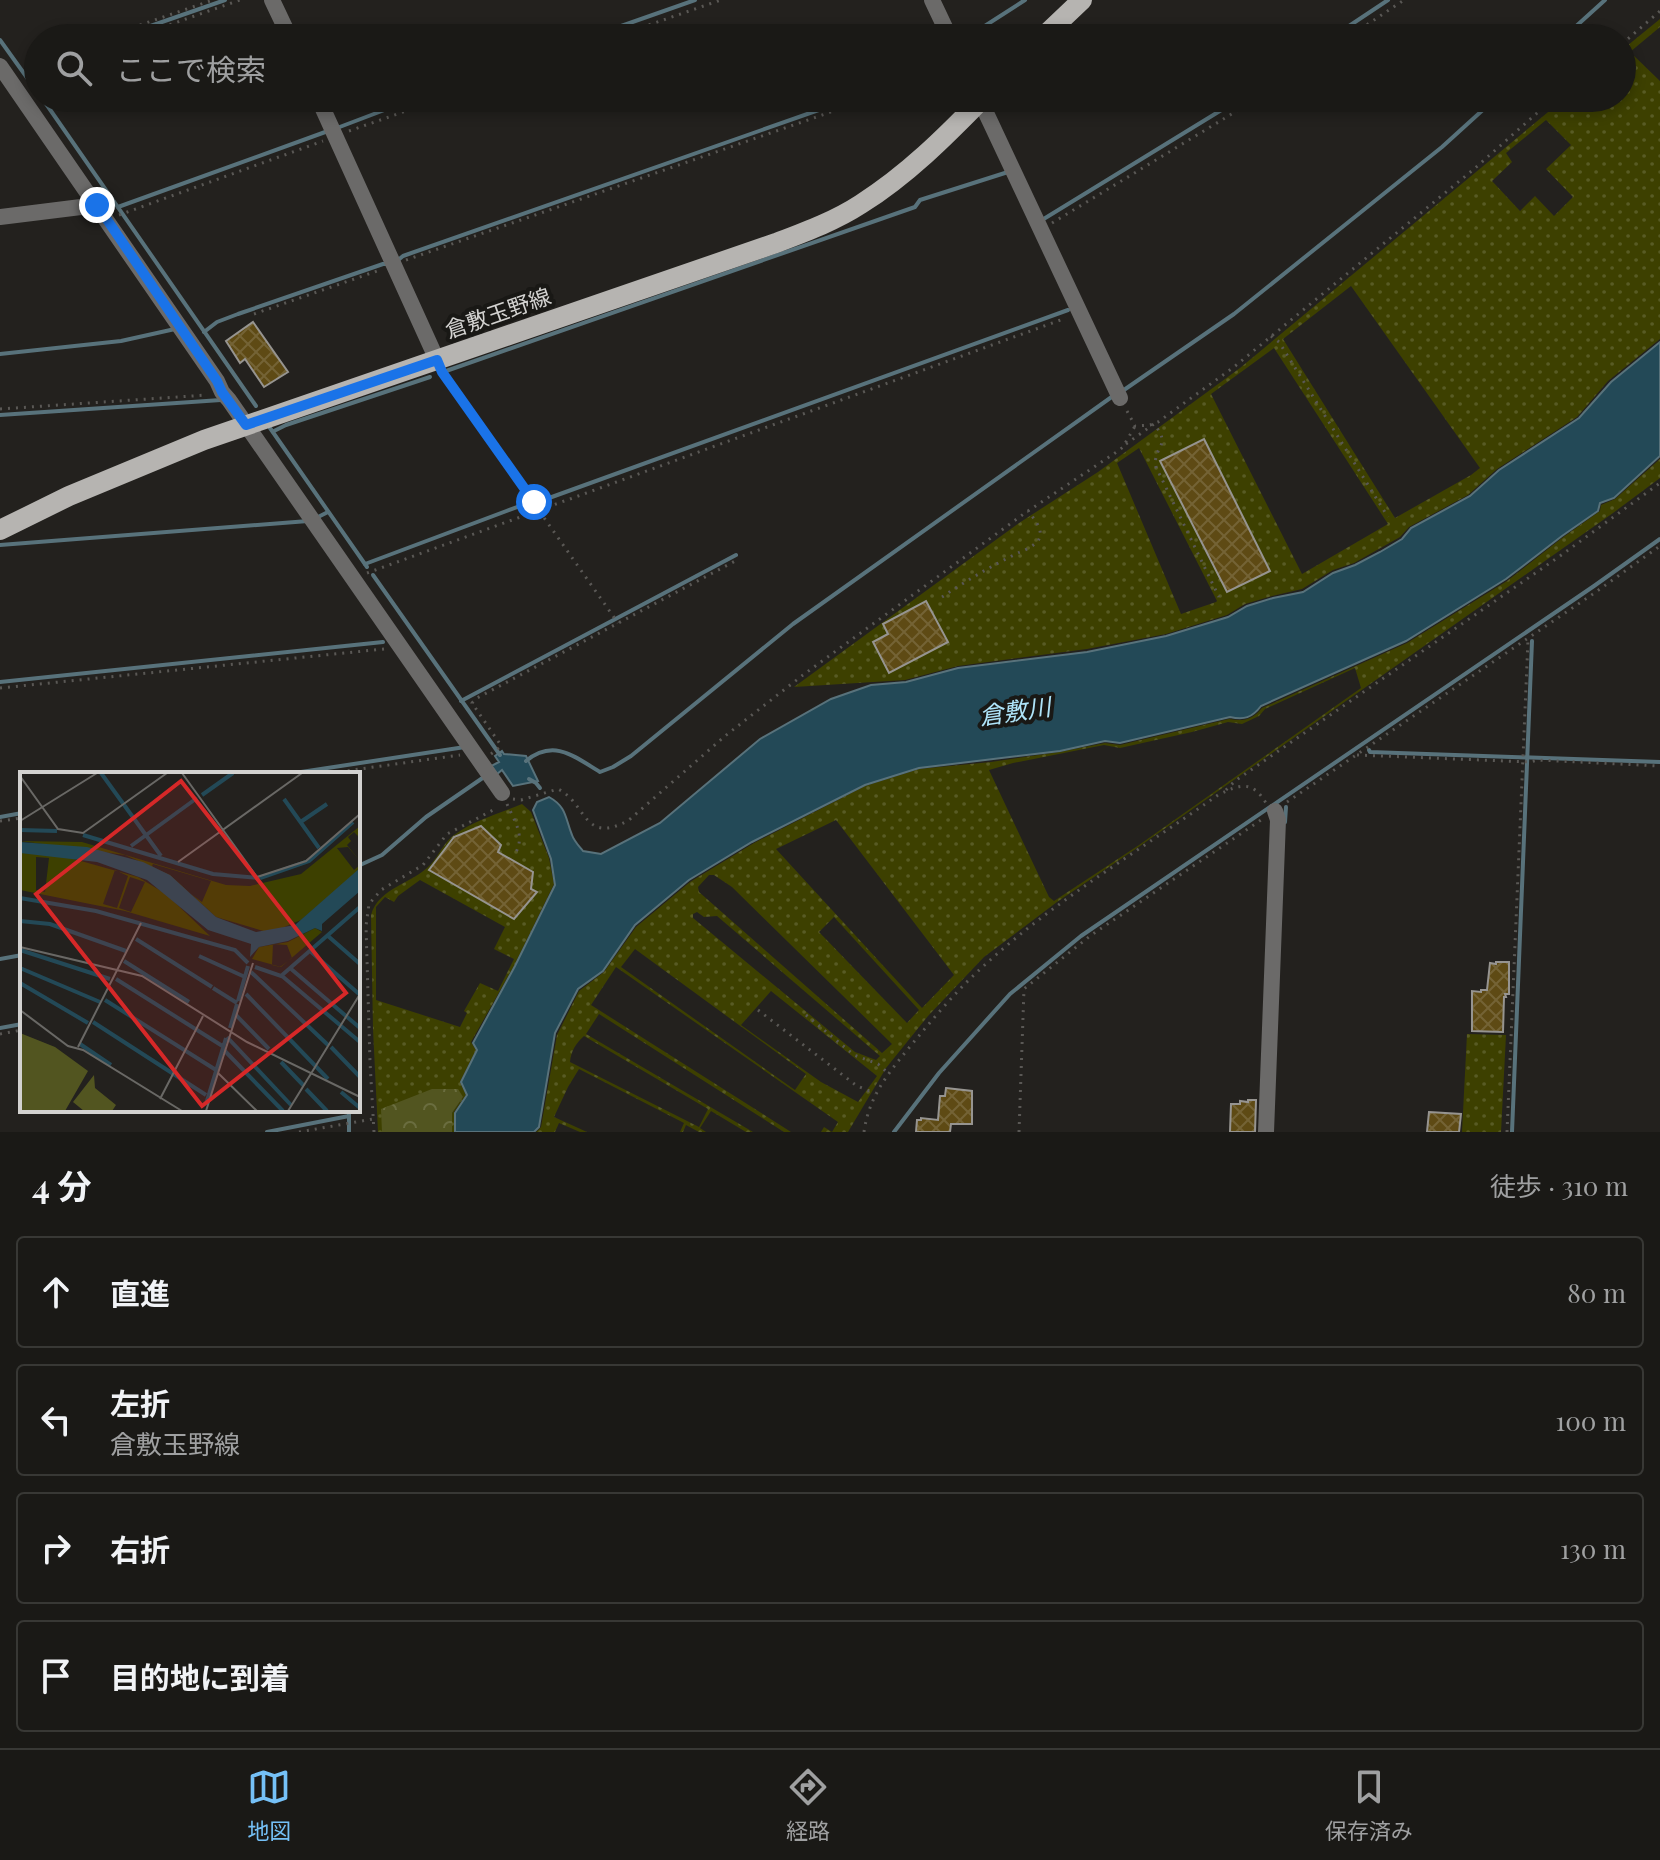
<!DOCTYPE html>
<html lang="ja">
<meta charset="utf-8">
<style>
body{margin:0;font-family:"Playfair Display","Noto Sans JP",serif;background:#272623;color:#f1f3f6}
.stop{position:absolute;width:24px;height:24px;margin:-18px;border:6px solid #1a73e8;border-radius:50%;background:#fff}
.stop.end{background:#1a73e8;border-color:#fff;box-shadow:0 2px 8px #0008}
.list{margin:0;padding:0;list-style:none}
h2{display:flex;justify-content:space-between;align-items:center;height:104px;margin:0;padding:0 32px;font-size:34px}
h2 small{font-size:26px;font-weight:400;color:#9fa0a1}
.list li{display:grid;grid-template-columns:52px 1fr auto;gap:24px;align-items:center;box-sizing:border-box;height:112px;margin:0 16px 16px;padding:0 16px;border:2px solid #383835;border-radius:8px}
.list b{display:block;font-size:30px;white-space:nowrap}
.list p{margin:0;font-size:26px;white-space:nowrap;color:#9fa0a1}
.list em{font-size:26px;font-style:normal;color:#9fa0a1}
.icon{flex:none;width:44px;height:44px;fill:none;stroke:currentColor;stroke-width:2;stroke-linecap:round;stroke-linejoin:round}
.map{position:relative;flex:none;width:1660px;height:1132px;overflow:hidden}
.search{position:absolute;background:#1a1916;box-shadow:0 4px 12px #0003;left:24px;right:24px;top:24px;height:88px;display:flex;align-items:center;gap:20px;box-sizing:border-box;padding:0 28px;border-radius:44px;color:#9fa0a1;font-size:30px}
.sheet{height:616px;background:#1a1916}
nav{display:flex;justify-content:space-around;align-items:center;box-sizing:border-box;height:112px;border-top:2px solid #383835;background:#1a1916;font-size:22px;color:#9fa0a1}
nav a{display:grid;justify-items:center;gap:4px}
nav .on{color:#75c0f6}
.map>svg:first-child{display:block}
.grass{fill:url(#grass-dots);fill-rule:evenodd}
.forest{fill:url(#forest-crowns)}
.water{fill:#234957;stroke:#58727b;stroke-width:2}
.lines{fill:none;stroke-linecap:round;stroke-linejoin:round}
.stream{stroke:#58727b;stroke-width:4}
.building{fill:url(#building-cross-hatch);stroke:#969490;stroke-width:2}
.path{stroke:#5a5855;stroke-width:3;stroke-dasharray:2 6;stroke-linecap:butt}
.minor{stroke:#6b6a69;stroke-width:16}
.major{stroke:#b6b4b1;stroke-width:20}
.route{stroke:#1a73e8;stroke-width:10}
.labels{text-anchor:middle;stroke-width:8;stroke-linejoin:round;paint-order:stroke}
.street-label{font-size:22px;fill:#d3d2d0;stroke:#191815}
.water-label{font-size:24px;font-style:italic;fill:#afe4f9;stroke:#191815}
.inset-river{fill:none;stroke:#234957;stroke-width:4}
.inset-road{fill:none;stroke:#696865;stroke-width:2}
.view{fill:#d62828;fill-opacity:0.15;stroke:#d62828;stroke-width:4}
.inset-edge{fill:none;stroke:#d3d2d0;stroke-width:4}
</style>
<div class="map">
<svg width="1660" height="1132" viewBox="0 0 1660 1132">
<defs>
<pattern id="grass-dots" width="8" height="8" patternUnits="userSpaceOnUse" patternTransform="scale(2)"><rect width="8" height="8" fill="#3d4000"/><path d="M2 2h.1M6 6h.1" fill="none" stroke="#585b24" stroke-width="1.8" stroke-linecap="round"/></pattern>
<pattern id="forest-crowns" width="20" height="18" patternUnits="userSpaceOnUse" patternTransform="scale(2)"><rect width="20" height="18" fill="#525520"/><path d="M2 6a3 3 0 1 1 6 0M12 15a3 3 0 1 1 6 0" fill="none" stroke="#6a6d3f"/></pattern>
<pattern id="building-cross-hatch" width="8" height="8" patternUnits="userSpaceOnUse" patternTransform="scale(2)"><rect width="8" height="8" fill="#5e4a14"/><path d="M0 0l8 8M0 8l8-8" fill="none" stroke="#746335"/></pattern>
</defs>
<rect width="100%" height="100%" fill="#23211e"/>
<g class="grass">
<path d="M1660,19v8l-30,25 30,29v258l-52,42 -31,36 -80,52 -29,26 -59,32 -9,10 -46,26 -21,7 -31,19 -30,7 -27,8 -18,11 -61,19 -79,15 -129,17 -53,14 -111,7 225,-164 79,-51 142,-104 325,-270h57v-48zM1546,120l25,25 -25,24 27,28 -19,19 -19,-20 -15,15 -28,-30 20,-19 -6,-9zM1351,286l129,182 -9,7 -76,43 -112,-179zM1274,348l114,176 -86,50 -91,-180zM1139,448l78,153 -1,1 -35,12 -64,-151zM1160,461l97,85 -44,21zM925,601l23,41 -43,23 -22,-41zM886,635l3,37 -16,-30z"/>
<path d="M1660,459v19l-47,35 -473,333 -83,56 -73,55 -56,59 -42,52 -38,64h-27l3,-5 8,5 6,-10 -222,-155 -25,38 200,127h-7l-185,-118 -13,20 167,98h-7l-35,-21 -11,17 6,4h-7l-13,-7 -3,7h-3l4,-9 -105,-54 -11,18 -14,30 33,15h-7l-21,-9 -4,9h-19l5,-5 16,-92 22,-44 25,-19 32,-45 54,-45 64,-39 111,-57 54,-17 72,-7 68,-10 46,-9 15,2 109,-26c15,3 24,0 33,-11l145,-65 100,-62 55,-43 38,-27 1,-6 14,-6zM1355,668l6,20 -222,157 -85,56 -5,-4 -60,-127 24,-7 91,-18 16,3 72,-16 36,-10 14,2 17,-8 6,-7zM836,820l118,155 -32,33 -146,-159zM709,875h5l18,12 160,157 -10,9 -183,-161 -1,-5zM697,912l7,5 13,-1 163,140 -4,4 -21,-8 -162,-134v-4zM834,917l85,93 -12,13 -88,-91zM635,949l171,125 -11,16 -174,-123zM771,991l106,85 -19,26 -37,-20 -80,-57zM584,1036l124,73 -9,18 -129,-65c1,-11 6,-19 14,-26z"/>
<path d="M522,804l9,8 18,46 5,26 -40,82 -43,76 5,8 -16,32 6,13 -12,17v20h-2v-19l11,-16 -81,12v23h-4l-5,-103 -2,-114c8,-28 42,-31 60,-51 8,-9 13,-22 23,-29 19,-14 46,-22 68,-31zM480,826l21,19 -3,7 35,20 -3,29 -15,18 -86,-49 25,-32zM420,880l85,47 -11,22 20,10 -16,32 -18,-8 -16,28 3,2 -7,14 -84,-27v-93l9,-10 9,5 4,-6z"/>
<polygon points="1467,1034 1506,1035 1501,1132 1462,1132"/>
</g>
<polygon class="forest" points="432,1089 458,1089 463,1097 452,1113 452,1132 382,1132 381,1109"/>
<g class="water">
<path d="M1660,342v114l-46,42 -14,5 -2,8 -36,25 -56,43 -100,62 -145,65c-9,12 -17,14 -31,11l-110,26 -15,-2 -45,10 -141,17 -54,17 -113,57 -63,38 -54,45 -32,46 -25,18 -23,44 -16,94 -5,5h-79v-19l12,-18 -6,-13 16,-32 -4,-7 42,-77 40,-81 -4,-26 -18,-49 4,-8 12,-5c18,10 16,21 23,38 2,6 7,11 11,16l18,3 59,-31 100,-84 71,-40 40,-14 35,-3 52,-14 129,-16 79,-16 62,-19 19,-11 26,-8 30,-6 30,-19 22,-8 25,-13 22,-13 9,-11 59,-32 29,-26 80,-52 32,-36z"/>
<polygon points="502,751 504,754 526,756 538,781 513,786 502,770 497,774 491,766 499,762 495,756"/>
</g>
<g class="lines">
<g class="stream">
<polyline points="116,38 225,0"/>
<polyline points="587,38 695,0"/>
<polyline points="966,38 1025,0"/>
<polyline points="1331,38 1388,0"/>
<polyline points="1563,38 1605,0"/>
<polyline points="0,40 38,93"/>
<polyline points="36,66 38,65"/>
<polyline points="42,98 256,406"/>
<polyline points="337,128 416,98"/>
<polyline points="118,207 328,131"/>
<polyline points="1042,220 1241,98"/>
<polyline points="397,261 403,256 853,98"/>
<polyline points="204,332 217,322 238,314 383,264 388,264"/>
<polyline points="0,354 121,341 175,329"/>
<polyline points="446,371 915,207 920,200 1008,172"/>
<polyline points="1121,392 1234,314 1442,147 1496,98"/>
<polyline points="0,415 221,400 223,398"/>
<polyline points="270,428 367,567"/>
<polyline points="274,431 286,425 430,377"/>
<polyline points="538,502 1068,310"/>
<polyline points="316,518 328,512"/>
<polyline points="0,545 308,521"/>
<polyline points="365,564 528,503"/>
<polyline points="373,575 500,755"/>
<polyline points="0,682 383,642"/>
<polyline points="461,701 736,555"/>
<polyline points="1369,750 1370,752 1660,762"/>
<path d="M526,761c28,-23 49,-4 74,11l13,-5 18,-11 162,-132 320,-228"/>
<polyline points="288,774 465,747"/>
<polyline points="529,779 536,783 540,788"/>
<polyline points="0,817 22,813"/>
<polyline points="1285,822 1286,807"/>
<polyline points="358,866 382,855 426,817 484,777"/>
<polyline points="0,959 22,955"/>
<polyline points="0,1028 22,1024"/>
<polyline points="267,1132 349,1116"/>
<polyline points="349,1132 349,1110"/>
<polyline points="894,1132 939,1073 1010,994 1081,936 1594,586 1660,539"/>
<polyline points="1512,1132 1532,641"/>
</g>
</g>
<g class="building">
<polygon points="253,322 288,372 264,387 245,359 240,363 226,341"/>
<polygon points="1204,439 1270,571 1227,592 1160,461"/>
<polygon points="926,601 948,642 889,673 873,642 888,634 883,624"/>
<polygon points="481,826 501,845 498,852 533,872 531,889 537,892 514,919 429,870 454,837"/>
<polygon points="1496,962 1509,962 1509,994 1505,994 1506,997 1504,997 1503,1032 1472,1031 1472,991 1481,992 1481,990 1487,990 1490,963 1496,964"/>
<polygon points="946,1088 972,1091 972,1124 951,1124 950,1132 916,1132 917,1120 921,1120 921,1118 938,1120 940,1096 945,1096"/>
<polygon points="1248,1100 1256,1100 1255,1132 1230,1132 1231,1104 1240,1104 1240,1101 1248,1102"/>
<polygon points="1429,1112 1461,1114 1459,1132 1427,1132"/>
</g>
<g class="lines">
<g class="path">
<polyline points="102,38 213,0"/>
<polyline points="132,38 240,0"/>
<polyline points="611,38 721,0"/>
<polyline points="1347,38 1404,0"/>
<polyline points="1622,44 1660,11"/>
<polyline points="38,60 29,63 33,71 38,71"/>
<polyline points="349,131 443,98"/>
<polyline points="119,215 323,141"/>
<polyline points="1052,223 1258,98"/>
<polyline points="406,260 871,98"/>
<polyline points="254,314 380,270"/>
<polyline points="1271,336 1279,342 1388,517"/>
<polyline points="443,374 618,623"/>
<polyline points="0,409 207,395"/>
<polyline points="1127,411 1135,426 1150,425 1158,422 1234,367 1474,169 1554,98"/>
<path d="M1126,444l28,-20c19,23 -2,22 2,43l63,130"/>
<polyline points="367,573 1066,318"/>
<path d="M942,597c24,-16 49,-31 76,-44 7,-3 17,-7 21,-14 5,-10 -6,-21 -11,-28"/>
<polyline points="0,688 384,649"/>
<polyline points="491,754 500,747 500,744 472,703 477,698 739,559"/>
<polyline points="1357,755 1530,762 1538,760 1660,766"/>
<polyline points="324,774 460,755"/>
<polyline points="1226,790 1235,781 1560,556 1660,483"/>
<path d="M513,799l8,1 37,-11c29,14 25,57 71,31l96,-84 78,-61 222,-162 93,-62 5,-4 12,-21"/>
<polyline points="1287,802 1593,594 1660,546"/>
<path d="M507,804c7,16 18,31 9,48"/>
<polyline points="0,821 22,818"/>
<polyline points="758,1010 857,1086 875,1093"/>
<polyline points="806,1015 854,1055 878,1064 889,1074"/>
<polyline points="0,1034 22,1030"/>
<polyline points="299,1132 373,1119"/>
<polyline points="374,1132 370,1062 366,926 369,904 381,890 423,865 447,834 497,808"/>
<path d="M864,1132c5,-37 26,-61 49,-89 19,-23 39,-47 61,-68 73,-70 162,-122 244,-180 22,-11 34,-15 48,8"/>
<polyline points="1019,1132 1024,989 1090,936 1261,820"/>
<polyline points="1507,1132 1528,640"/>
</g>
<g class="minor">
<polyline points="272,0 290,38"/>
<polyline points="932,0 950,38"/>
<polyline points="0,66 217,381 222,392 229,400 502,793"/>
<polyline points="318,98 437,360"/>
<polyline points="979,98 1120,398"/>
<polyline points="0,217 97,205"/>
<polyline points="1266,1132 1278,820 1275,811"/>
</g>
<g class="major">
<polyline points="1042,38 1082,0"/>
<path d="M0,530l69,-34 135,-56 572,-197c29,-11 59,-22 85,-39 46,-29 84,-67 122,-106"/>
</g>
</g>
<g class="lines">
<polyline class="route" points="97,205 217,381 222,392 246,425 437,360 442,372 534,502"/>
</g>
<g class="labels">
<g class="street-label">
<text transform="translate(498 313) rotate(-19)" y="8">倉敷玉野線</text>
</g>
<g class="water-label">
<text transform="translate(1015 712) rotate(-8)" y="8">倉敷川</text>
</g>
</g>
<g transform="translate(20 772)">
<rect width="340" height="340" fill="#23211e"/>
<path d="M340,54v12l-6,-6 -6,5 12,16 -9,-12 -4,4 13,16 -12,-14 -11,1 17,22 6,-5 -3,7 -56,48 -31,13 -54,-16 -46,-42 -45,-20 -105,-14 62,1 144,43 24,1 51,-12zM133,92l58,17 -9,21 -50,-36zM0,81l36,1 82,23 28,17 44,42 -85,-25 -105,-21zM16,85l13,1 -4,34 -9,-2zM95,98l13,6 -11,32 -14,-4zM110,105l15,5 -14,30 -12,-4zM295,156l7,4 -41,35 -29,-8 7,-12 29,-5zM253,172l14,1 5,13 -12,9 -8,-2z" fill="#3d4000" fill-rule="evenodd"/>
<path d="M0,261l35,14 33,24 -23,40h-45zM74,303l1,13 21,17 -4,6h-28l-11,-9z" fill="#525520"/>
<path d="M0,70l67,5 56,15 27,13 46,42 40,15 39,-7 65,-57v23l-38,33v7l-7,-3 -27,13 -29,6 -9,10 1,-13 -43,-14 -61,-50 -50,-18 -77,-9z" fill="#234957"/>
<path class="inset-river" d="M81,1l60,83M182,23l31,-22M264,27l35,49M282,49l25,-17M0,58l37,1M63,63l130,39 47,4M111,74l66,-48M240,106l49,-17 44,-39M0,126l76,13 139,39 13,13M0,149l30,3 76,27M308,164l32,28M116,167l76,48M0,178l90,29M290,179l49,43M179,184l46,21M104,189l65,41M235,195l26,9 79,-69M0,196l80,34M270,196l70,60M231,200l77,73M262,204l78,66M96,207l108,68M0,211l68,40M193,216l24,15M226,222l82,85M85,228l111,70M218,229l10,-35M214,241l35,36M73,250l113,73M210,256l7,-24M207,265l64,68M60,272l31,21M311,275l29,30M203,277l60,62M261,290l23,24M286,317l21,22M321,320l19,16M186,332l20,-66"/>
<path class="inset-road" d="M162,1l75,104 49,-16 54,-47M0,4l38,53 25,4 84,-60M0,49l77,-48M158,90l124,-89M0,175l122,29 105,66 113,55M0,238l48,36 15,4 99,61M58,275l63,-124M198,301l39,38M140,327l43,-83M186,339l47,-148M268,339l72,-117"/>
<path class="view" d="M161,9l165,212 -144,113 -166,-212z"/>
<rect width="340" height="340" class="inset-edge"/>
</g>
</svg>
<div class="stop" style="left:534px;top:502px"></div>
<div class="stop end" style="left:97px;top:205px"></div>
<div class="search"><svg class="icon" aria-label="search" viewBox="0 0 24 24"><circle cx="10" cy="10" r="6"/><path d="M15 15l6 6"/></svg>ここで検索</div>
</div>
<section class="sheet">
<h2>4 分<small>徒歩 · 310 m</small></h2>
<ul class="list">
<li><svg class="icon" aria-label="ahead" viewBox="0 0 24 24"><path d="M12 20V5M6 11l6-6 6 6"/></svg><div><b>直進</b></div><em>80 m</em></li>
<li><svg class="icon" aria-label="left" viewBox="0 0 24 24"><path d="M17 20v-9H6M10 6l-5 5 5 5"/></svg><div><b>左折</b><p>倉敷玉野線</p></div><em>100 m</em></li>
<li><svg class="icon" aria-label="right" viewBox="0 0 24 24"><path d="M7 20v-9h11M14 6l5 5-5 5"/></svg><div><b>右折</b></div><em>130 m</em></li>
<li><svg class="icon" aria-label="arrive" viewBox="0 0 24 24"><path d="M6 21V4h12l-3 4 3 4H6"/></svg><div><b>目的地に到着</b></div></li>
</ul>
</section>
<nav>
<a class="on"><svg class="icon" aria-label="map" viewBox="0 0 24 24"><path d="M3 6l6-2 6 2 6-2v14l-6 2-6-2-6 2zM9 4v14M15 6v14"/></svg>地図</a>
<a><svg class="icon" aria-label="directions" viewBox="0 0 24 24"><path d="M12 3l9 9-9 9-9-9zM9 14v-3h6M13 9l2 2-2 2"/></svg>経路</a>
<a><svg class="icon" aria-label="saved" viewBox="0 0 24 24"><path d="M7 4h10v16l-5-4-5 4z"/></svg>保存済み</a>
</nav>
